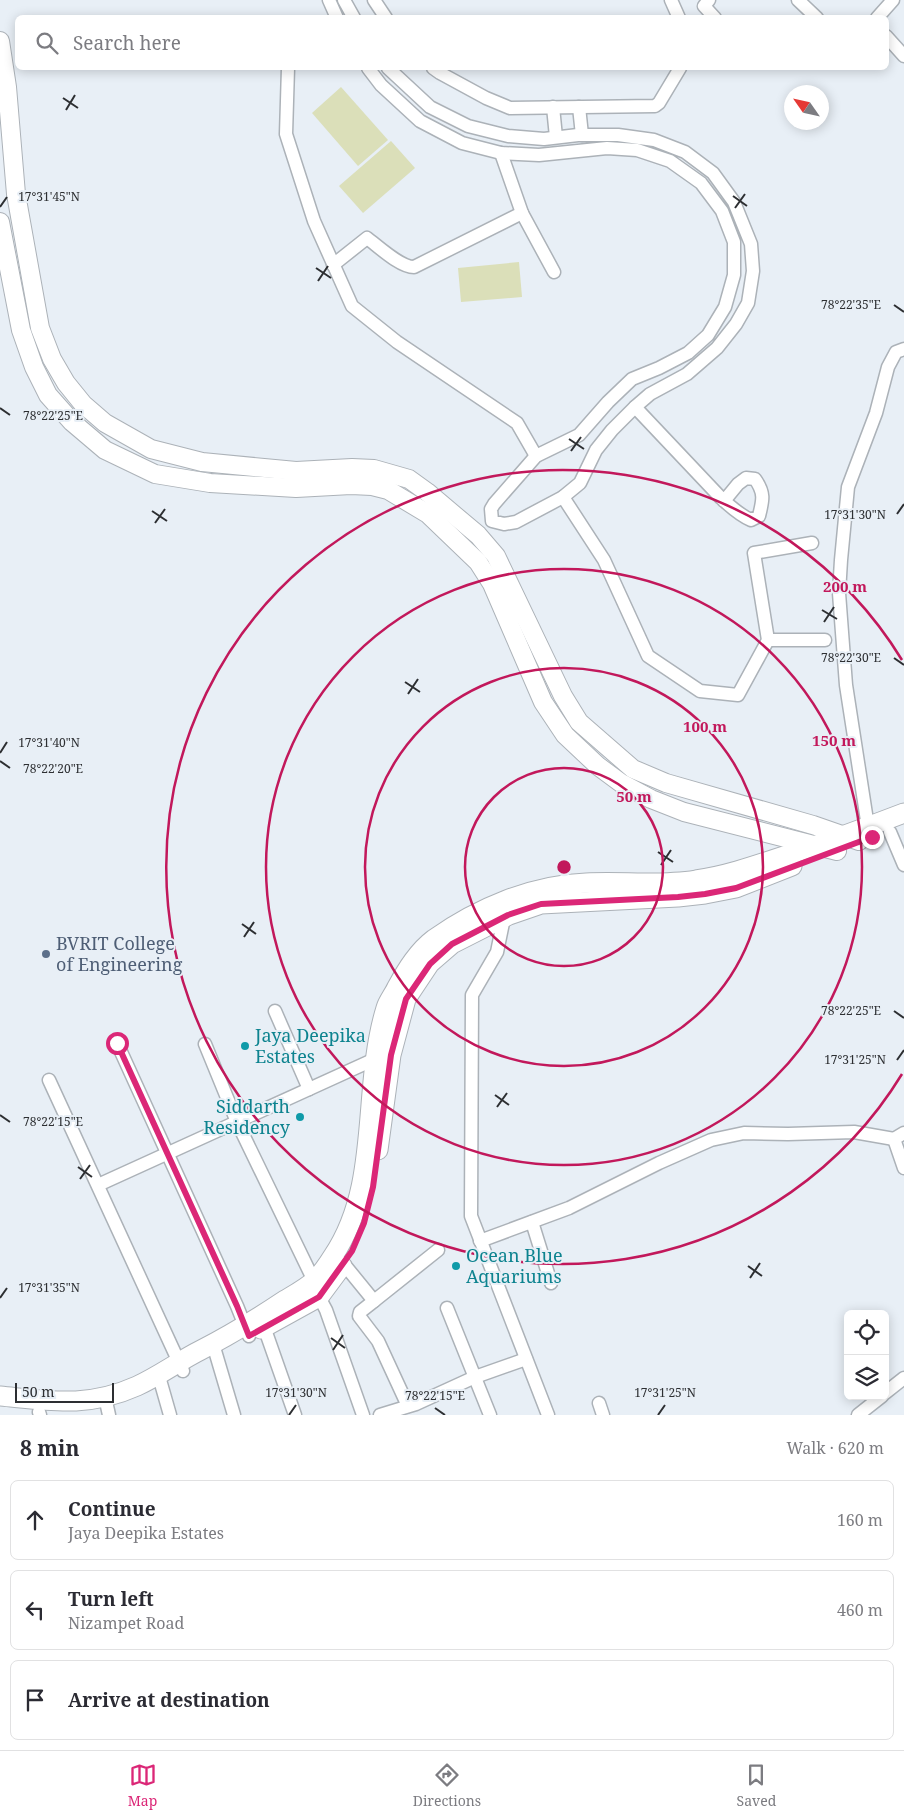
<!DOCTYPE html>
<meta charset="utf-8">
<style>
body{margin:0;font-family:"Noto Serif",serif;background:#f7f7f7;color:#2b2b33}
.controls{position:absolute;right:15px;bottom:15px;display:grid;overflow:hidden;border-radius:8px;box-shadow:0 2px 12px #0003}
.controls button{width:45px;height:45px;display:grid;place-items:center;padding:0;border:0;border-bottom:1px solid #e1e1e2;background:#fff;color:#2b2b33;font:25px sans-serif}
.compass{position:absolute;left:784px;top:85px;width:45px;height:45px;border-radius:50%;background:#fff;box-shadow:0 2px 12px #0003;rotate:304deg}
.scale{position:absolute;left:15px;bottom:12px;width:99px;box-sizing:border-box;padding-left:5px;border:2px solid #2d2f32;border-top:0;font-size:14px;line-height:18px;white-space:nowrap;color:#2d2f32;-webkit-text-stroke:4px #e8eff6;paint-order:stroke}
.stop{position:absolute;width:15px;height:15px;margin:-11px;border:4px solid #db2777;border-radius:50%;background:#fff}
.stop.end{background:#db2777;border-color:#fff;box-shadow:0 1px 5px #0008}
.list{margin:0;padding:0;list-style:none}
h2{display:flex;justify-content:space-between;align-items:center;height:65px;margin:0;padding:0 20px;font-size:21px}
h2 small{font-size:16px;font-weight:400;color:#7c7c81}
.list li{display:grid;grid-template-columns:32px 1fr auto;gap:15px;align-items:center;box-sizing:border-box;height:80px;margin:0 10px 10px;padding:0 10px;border:1px solid #e1e1e2;border-radius:8px}
.list b{display:block;font-size:19px;white-space:nowrap}
.list p{margin:0;font-size:16px;white-space:nowrap;color:#7c7c81}
.list em{font-size:16px;font-style:normal;color:#7c7c81}
.icon{flex:none;width:28px;height:28px;fill:none;stroke:currentColor;stroke-width:2;stroke-linecap:round;stroke-linejoin:round}
.map{position:relative;flex:none;width:904px;height:1415px;overflow:hidden}
.search{position:absolute;background:#fff;box-shadow:0 2px 12px #0003;left:15px;right:15px;top:15px;height:55px;display:flex;align-items:center;gap:12px;box-sizing:border-box;padding:0 18px;border-radius:8px;color:#7c7c81;font-size:19px}
.sheet{height:335px;background:#fff}
nav{display:flex;justify-content:space-around;align-items:center;box-sizing:border-box;height:70px;border-top:1px solid #e1e1e2;background:#fff;font-size:14px;color:#7c7c81}
nav a{display:grid;justify-items:center;gap:2px}
nav .on{color:#db2777}
.map>svg:first-child{display:block}
.green{fill:#dbdfb9}
.lines{fill:none;stroke-linecap:round;stroke-linejoin:round}
.street-casing{stroke:#acb2b8;stroke-width:15}
.secondary-casing{stroke:#acb2b8;stroke-width:20}
.primary-casing{stroke:#acb2b8;stroke-width:21}
.street{stroke:#fff;stroke-width:12}
.secondary{stroke:#fff;stroke-width:18}
.primary{stroke:#fff;stroke-width:19}
.route{stroke:#db2777;stroke-width:6}
.ticks{fill:none;stroke:#2d2f32;stroke-width:2}
.ring{fill:none;stroke:#c2185b;stroke-width:2.5}
.service-dot{fill:#5c6f8a;stroke:#e8eff6;stroke-width:2}
.culture-dot{fill:#0f9aa8;stroke:#e8eff6;stroke-width:2}
.labels{text-anchor:middle;stroke-width:4;stroke-linejoin:round;paint-order:stroke}
.service-label{font-size:18px;fill:#4e5e75;stroke:#e8eff6;text-anchor:start}
.culture-label{font-size:18px;fill:#0d838f;stroke:#e8eff6;text-anchor:start}
.ticks-label{font-size:12px;text-anchor:middle;fill:#2d2f32;stroke:#e8eff6;stroke-width:4;stroke-linejoin:round;paint-order:stroke}
.centre{fill:#c2185b;stroke:#e8eff6;stroke-width:2.5}
.ring-label{font-size:15px;text-anchor:middle;font-weight:bold;fill:#c2185b;stroke:#e8eff6;stroke-width:4;stroke-linejoin:round;paint-order:stroke}
</style>
<div class="map">
<svg width="904" height="1415" viewBox="0 0 904 1415">
<rect width="100%" height="100%" fill="#e8eff6"/>
<g class="green">
<polygon points="341,87 388,140 358,166 312,113"/>
<polygon points="391,141 415,168 363,213 339,186"/>
<polygon points="519,262 522,297 461,302 458,268"/>
</g>
<g class="lines">
<defs>
<g id="street">
<polyline points="329,0 337,18"/>
<polyline points="344,0 354,18"/>
<polyline points="374,0 386,18"/>
<polyline points="671,0 679,18"/>
<polyline points="709,0 704,6 715,18"/>
<polyline points="798,0 817,18"/>
<polyline points="877,18 893,0"/>
<polyline points="886,36 904,56"/>
<polyline points="288,68 286,134 314,221 352,306 397,342 517,423 536,456"/>
<polyline points="368,68 381,85 420,121 462,143 501,153 539,155 607,148 637,150 670,161 701,183 722,211 734,242 734,275 725,307 708,335 688,353 659,368 632,379 608,402 579,435 536,456 494,504 491,509 492,521 504,524 516,522 563,497 580,483 596,450 612,430 635,407 650,394 687,374 717,348 736,324 748,303 753,271 751,244 734,202 713,173 685,152 654,140 618,135 578,135 544,139 508,136 468,126 430,107 388,68"/>
<polyline points="433,68 440,73 486,98 510,108 655,106 659,103 680,68"/>
<polyline points="553,107 556,137"/>
<polyline points="579,107 582,135"/>
<polyline points="501,153 522,213 554,272"/>
<path d="M333,265l34,-27c12,9 33,29 47,29l108,-54"/>
<path d="M635,407l86,91c9,8 18,17 30,22l8,-4c4,-16 6,-23 -4,-37l-9,-1 -8,6 -14,17"/>
<polyline points="563,497 604,560 648,656 700,691 738,695 768,640 754,553 812,543"/>
<polyline points="768,640 825,640"/>
<polyline points="890,832 904,865"/>
<polyline points="872,837 868,827 846,685 839,593 841,560 848,487 876,413 888,367 896,352 904,349"/>
<polyline points="504,918 497,952 472,995 471,1216 548,1415"/>
<polyline points="275,1011 309,1089"/>
<polyline points="117,1043 237,1306 249,1336"/>
<polyline points="205,1044 237,1122 314,1281"/>
<polyline points="49,1080 183,1371"/>
<polyline points="904,1133 894,1139 904,1168"/>
<polyline points="98,1185 375,1059"/>
<polyline points="532,1222 551,1283"/>
<polyline points="480,1241 569,1208 659,1163 711,1140 744,1133 788,1134 854,1132 894,1139"/>
<polyline points="343,1263 374,1301 438,1250"/>
<polyline points="319,1297 326,1310 363,1415"/>
<polyline points="374,1301 360,1312 359,1316 378,1341 408,1406"/>
<polyline points="447,1308 490,1415"/>
<polyline points="262,1321 295,1415"/>
<polyline points="213,1344 234,1415"/>
<polyline points="158,1373 170,1415"/>
<polyline points="885,1393 904,1378"/>
<polyline points="105,1397 109,1415"/>
<polyline points="599,1403 603,1415"/>
<polyline points="39,1412 40,1415"/>
<polyline points="380,1415 416,1404 475,1377 526,1359"/>
<polyline points="858,1415 882,1396"/>
</g>
<g id="secondary">
<polyline points="0,41 7,87 16,194 40,328 52,359 66,383 83,404 105,423 151,449 202,462 296,471 352,468 374,469 409,479 427,492 478,535 496,556 563,696 579,722 633,769 666,783 813,825 859,841"/>
<polyline points="0,222 21,330 34,367 48,395 72,422 105,450 155,474 210,483 296,488 351,485 372,486 388,490 428,514 478,562 492,584 543,702 565,735 598,766 621,783 651,799 684,812 837,851"/>
</g>
<g id="primary">
<polyline points="378,1150 391,1055 406,999 430,963 452,944 509,915 541,904 678,897 705,894 736,888 792,866"/>
<polyline points="261,1329 319,1297 342,1266"/>
<path d="M0,1396c51,5 88,12 137,-10 22,-10 42,-25 64,-36 29,-15 57,-32 84,-50 10,-6 21,-12 30,-20 7,-7 13,-16 18,-24 49,-73 28,-167 53,-248 2,-7 8,-14 11,-21 10,-18 21,-36 37,-48 44,-31 98,-54 152,-56 36,-2 74,3 110,-3 28,-4 55,-13 82,-22 42,-13 84,-29 126,-45"/>
</g>
</defs>
<use href="#street" class="street-casing"/>
<use href="#secondary" class="secondary-casing"/>
<use href="#primary" class="primary-casing"/>
<use href="#street" class="street"/>
<use href="#secondary" class="secondary"/>
<use href="#primary" class="primary"/>
</g>
<g class="lines">
<polyline class="route" points="117,1043 237,1306 249,1336 319,1297 352,1251 364,1223 373,1187 391,1055 406,999 430,964 452,944 508,915 541,904 678,897 705,894 736,888 872,837"/>
</g>
<path class="ticks" d="M63,98l15,10M66,110l9,-15M733,196l14,10M0,207l7,-10M735,208l10,-14M316,268l15,10M318,281l10,-15M894,305l10,7M0,408l10,7M569,439l15,10M571,451l10,-14M152,511l15,10M897,514l7,-10M155,523l10,-14M822,610l15,9M824,622l10,-15M894,658l10,7M405,682l15,10M408,694l10,-15M0,753l7,-11M0,761l10,7M658,852l15,10M661,865l10,-15M242,924l14,10M244,937l10,-15M894,1011l10,7M897,1060l7,-10M495,1095l14,10M497,1107l10,-14M0,1115l10,7M78,1167l14,10M80,1179l10,-14M748,1266l14,10M750,1278l10,-15M0,1298l7,-10M331,1338l14,10M333,1350l10,-15M435,1408l10,7M289,1415l7,-10M658,1415l7,-10"/>
<g class="ring">
<circle cx="564" cy="867" r="99"/>
<circle cx="564" cy="867" r="199"/>
<circle cx="564" cy="867" r="298"/>
<path d="M902 1074A397 397 0 1 1 902 660"/>
</g>
<circle class="service-dot" cx="46" cy="954" r="5"/>
<g class="culture-dot">
<circle cx="245" cy="1046" r="5"/>
<circle cx="300" cy="1117" r="5"/>
<circle cx="456" cy="1266" r="5"/>
</g>
<g class="labels">
<g class="service-label">
<text x="56" y="950">BVRIT College<tspan x="56" dy="21">of Engineering</tspan></text>
</g>
<g class="culture-label">
<text x="255" y="1042">Jaya Deepika<tspan x="255" dy="21">Estates</tspan></text>
<text x="290" y="1113" text-anchor="end">Siddarth<tspan x="290" dy="21">Residency</tspan></text>
<text x="466" y="1262">Ocean Blue<tspan x="466" dy="21">Aquariums</tspan></text>
</g>
</g>
<g class="ticks-label">
<text x="49" y="201">17°31'45"N</text>
<text x="851" y="309">78°22'35"E</text>
<text x="53" y="420">78°22'25"E</text>
<text x="855" y="519">17°31'30"N</text>
<text x="851" y="662">78°22'30"E</text>
<text x="49" y="747">17°31'40"N</text>
<text x="53" y="773">78°22'20"E</text>
<text x="851" y="1015">78°22'25"E</text>
<text x="855" y="1064">17°31'25"N</text>
<text x="53" y="1126">78°22'15"E</text>
<text x="49" y="1292">17°31'35"N</text>
<text x="296" y="1397">17°31'30"N</text>
<text x="665" y="1397">17°31'25"N</text>
<text x="435" y="1400">78°22'15"E</text>
</g>
<circle cx="564" cy="867" r="8" class="centre"/>
<g class="ring-label">
<text x="845" y="592">200 m</text>
<text x="705" y="732">100 m</text>
<text x="834" y="746">150 m</text>
<text x="634" y="802">50 m</text>
</g>
</svg>
<div class="controls">
<button><svg class="icon" aria-label="locate" viewBox="0 0 24 24"><circle cx="12" cy="12" r="6"/><path d="M12 2v4M12 18v4M2 12h4M18 12h4"/></svg></button>
<button><svg class="icon" aria-label="layers" viewBox="0 0 24 24"><path d="M12 4l9 5-9 5-9-5zM3 14l9 5 9-5"/></svg></button>
</div>
<svg class="compass" viewBox="-18 -18 36 36"><path d="M0-13l5 13h-10z" fill="#e53935"/><path d="M0 13l5-13h-10z" fill="#7c7c81"/></svg>
<div class="scale">50 m</div>
<div class="stop" style="left:117px;top:1043px"></div>
<div class="stop end" style="left:872px;top:837px"></div>
<div class="search"><svg class="icon" aria-label="search" viewBox="0 0 24 24"><circle cx="10" cy="10" r="6"/><path d="M15 15l6 6"/></svg>Search here</div>
</div>
<section class="sheet">
<h2>8 min<small>Walk · 620 m</small></h2>
<ul class="list">
<li><svg class="icon" aria-label="ahead" viewBox="0 0 24 24"><path d="M12 20V5M6 11l6-6 6 6"/></svg><div><b>Continue</b><p>Jaya Deepika Estates</p></div><em>160 m</em></li>
<li><svg class="icon" aria-label="left" viewBox="0 0 24 24"><path d="M17 20v-9H6M10 6l-5 5 5 5"/></svg><div><b>Turn left</b><p>Nizampet Road</p></div><em>460 m</em></li>
<li><svg class="icon" aria-label="arrive" viewBox="0 0 24 24"><path d="M6 21V4h12l-3 4 3 4H6"/></svg><div><b>Arrive at destination</b></div></li>
</ul>
</section>
<nav>
<a class="on"><svg class="icon" aria-label="map" viewBox="0 0 24 24"><path d="M3 6l6-2 6 2 6-2v14l-6 2-6-2-6 2zM9 4v14M15 6v14"/></svg>Map</a>
<a><svg class="icon" aria-label="directions" viewBox="0 0 24 24"><path d="M12 3l9 9-9 9-9-9zM9 14v-3h6M13 9l2 2-2 2"/></svg>Directions</a>
<a><svg class="icon" aria-label="saved" viewBox="0 0 24 24"><path d="M7 4h10v16l-5-4-5 4z"/></svg>Saved</a>
</nav>
